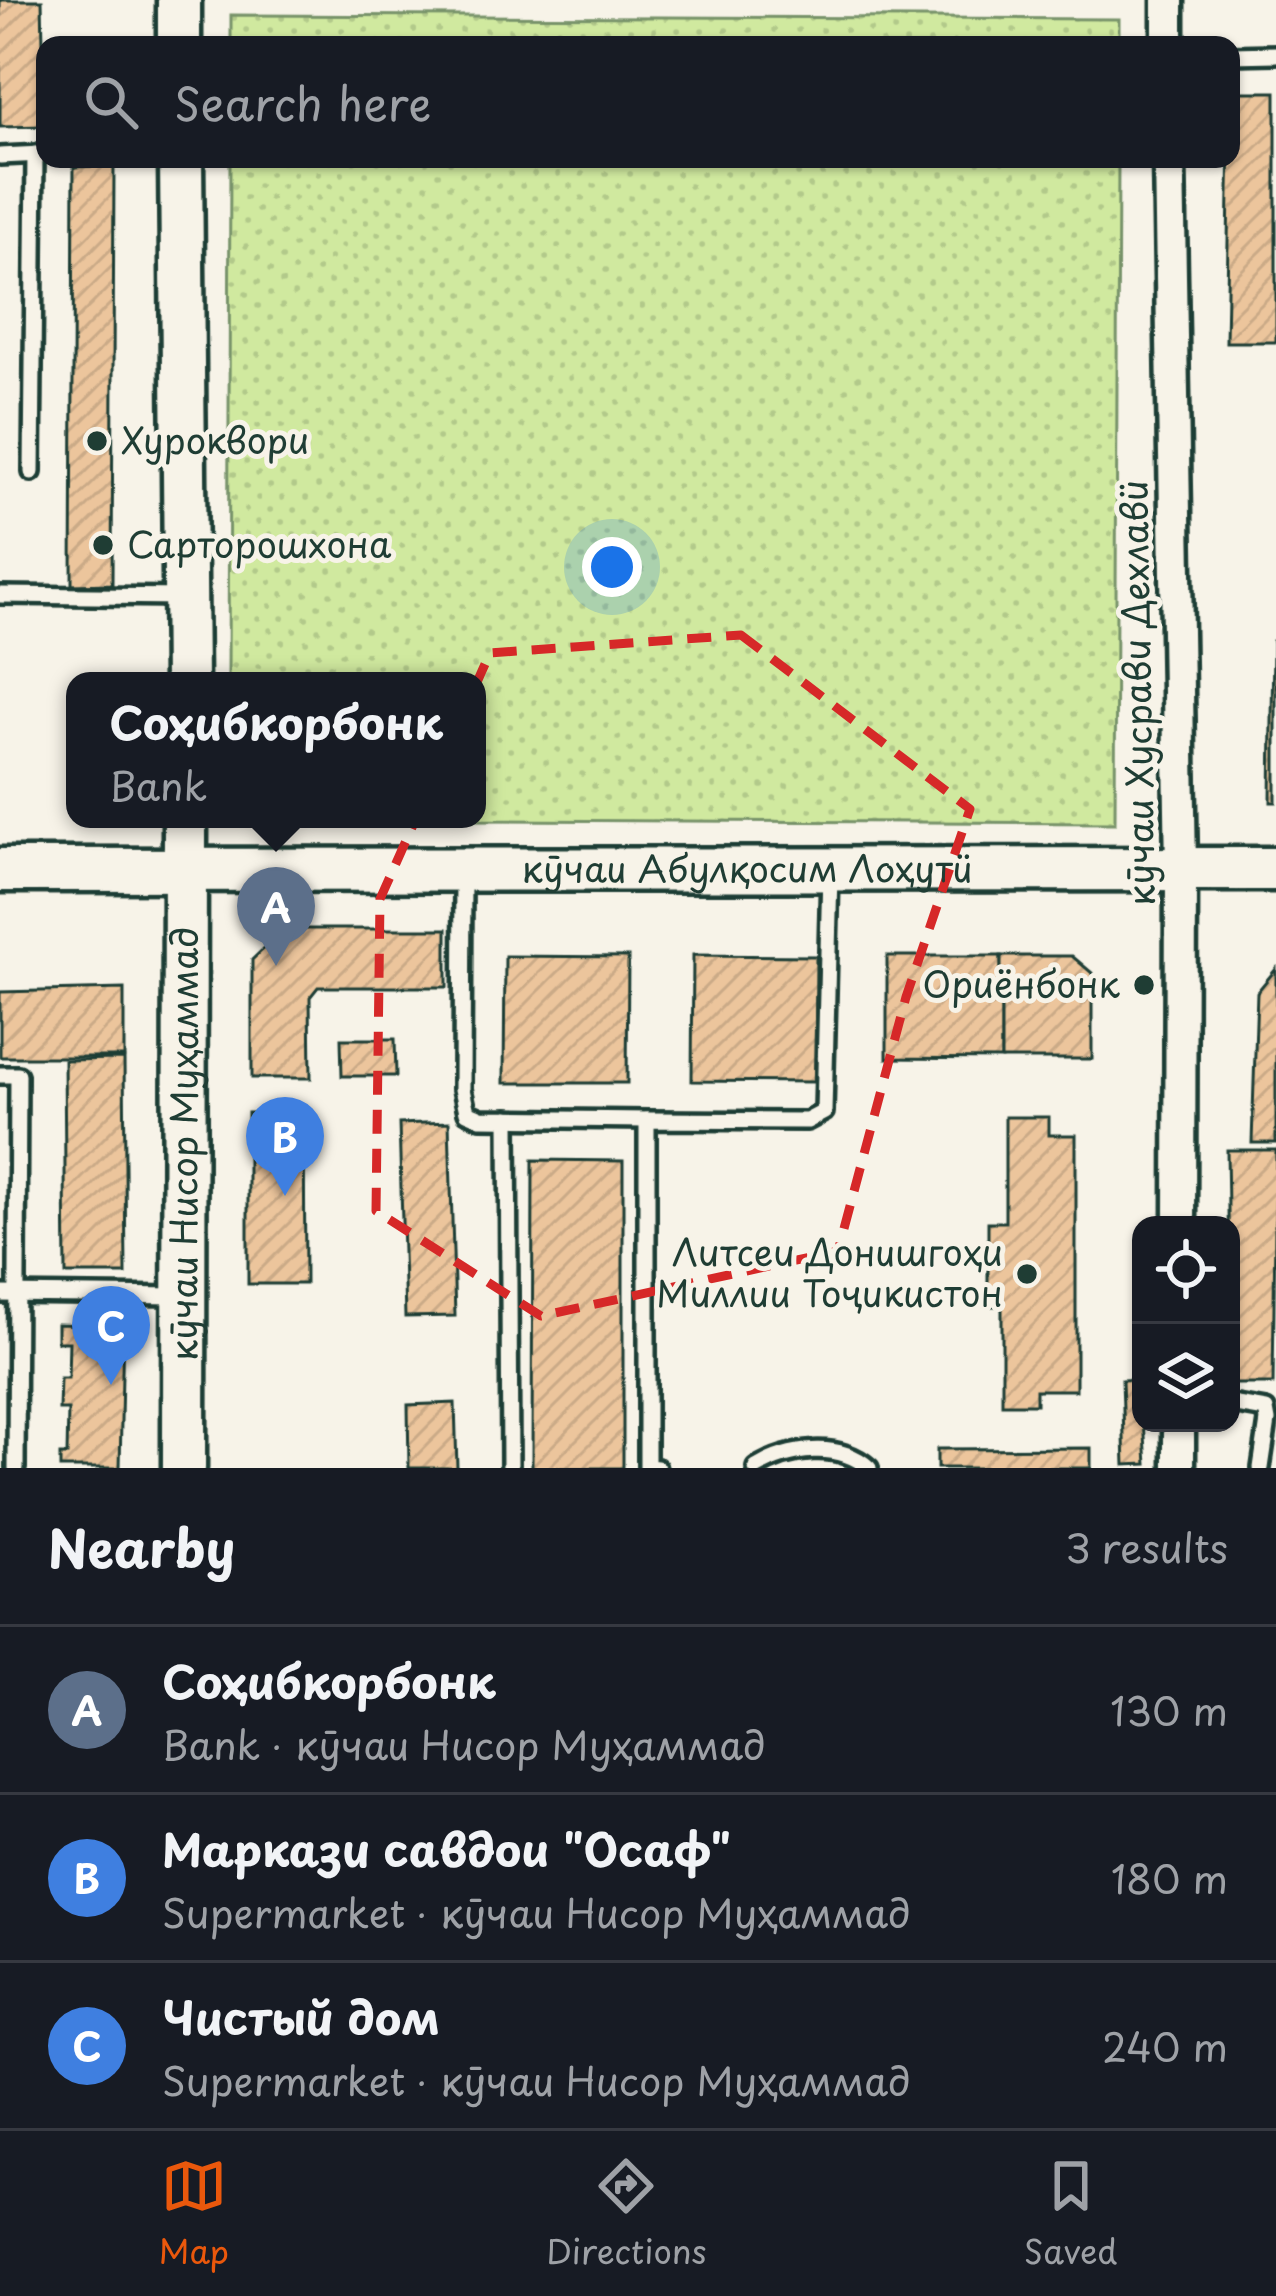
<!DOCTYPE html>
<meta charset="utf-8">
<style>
body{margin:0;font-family:"Playpen Sans",sans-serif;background:#242831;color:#f1f3f6}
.controls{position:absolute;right:36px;bottom:36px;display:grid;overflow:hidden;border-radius:24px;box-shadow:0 3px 9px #0004}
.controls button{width:108px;height:108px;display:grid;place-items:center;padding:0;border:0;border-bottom:3px solid #363941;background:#171b24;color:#f1f3f6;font:60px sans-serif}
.you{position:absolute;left:612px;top:567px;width:42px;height:42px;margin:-30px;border:9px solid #fff;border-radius:50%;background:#1a73e8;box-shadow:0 0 0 18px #1a73e833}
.badge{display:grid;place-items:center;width:78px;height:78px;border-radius:50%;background:#ea580c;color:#fff;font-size:39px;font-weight:700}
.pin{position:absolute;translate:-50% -99px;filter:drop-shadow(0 3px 6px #0008)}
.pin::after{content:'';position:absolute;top:63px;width:42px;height:36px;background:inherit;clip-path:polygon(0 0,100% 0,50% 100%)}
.popup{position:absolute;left:66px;top:672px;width:420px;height:156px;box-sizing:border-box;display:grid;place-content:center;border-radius:24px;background:#171b24;filter:drop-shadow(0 3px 9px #0005);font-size:39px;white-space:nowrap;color:#9ea1a6}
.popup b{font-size:45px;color:#f1f3f6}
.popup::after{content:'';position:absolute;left:50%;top:100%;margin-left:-24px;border:24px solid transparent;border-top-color:#171b24}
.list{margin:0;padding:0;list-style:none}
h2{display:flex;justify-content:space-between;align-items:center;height:156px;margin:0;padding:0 48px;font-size:51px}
h2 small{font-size:39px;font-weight:400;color:#9ea1a6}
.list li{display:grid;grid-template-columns:78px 1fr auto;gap:36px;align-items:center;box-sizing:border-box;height:168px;padding:0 48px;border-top:3px solid #363941}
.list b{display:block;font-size:45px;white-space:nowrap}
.list p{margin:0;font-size:39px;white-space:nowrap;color:#9ea1a6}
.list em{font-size:39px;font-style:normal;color:#9ea1a6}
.icon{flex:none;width:66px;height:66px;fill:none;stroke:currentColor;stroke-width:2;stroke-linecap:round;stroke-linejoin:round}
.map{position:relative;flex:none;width:1276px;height:1468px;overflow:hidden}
.search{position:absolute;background:#171b24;box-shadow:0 3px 9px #0004;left:36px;right:36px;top:36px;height:132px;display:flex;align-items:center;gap:30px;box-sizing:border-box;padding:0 42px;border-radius:24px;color:#9ea1a6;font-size:45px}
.sheet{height:660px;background:#171b24}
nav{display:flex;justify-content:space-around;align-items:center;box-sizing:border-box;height:168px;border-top:3px solid #363941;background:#171b24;font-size:33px;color:#9ea1a6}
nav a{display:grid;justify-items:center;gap:6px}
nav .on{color:#ea580c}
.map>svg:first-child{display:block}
.grass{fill:url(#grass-dots);stroke:#78936a;stroke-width:3}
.building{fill:url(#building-hatch);stroke:#1f3d34;stroke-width:3}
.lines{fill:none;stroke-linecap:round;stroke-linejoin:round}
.lane-casing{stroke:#1f3d34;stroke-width:24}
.street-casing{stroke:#1f3d34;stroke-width:39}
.secondary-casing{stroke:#1f3d34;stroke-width:51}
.lane{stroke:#f7f3e8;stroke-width:15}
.street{stroke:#f7f3e8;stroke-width:30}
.secondary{stroke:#f7f3e8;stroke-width:42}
.marked{fill:none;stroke:#d62828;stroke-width:9;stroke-dasharray:24 15;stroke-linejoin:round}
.poi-dot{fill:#1f3d34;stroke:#f7f3e8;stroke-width:4.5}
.labels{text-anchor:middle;stroke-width:10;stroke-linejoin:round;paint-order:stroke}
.poi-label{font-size:36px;fill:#1f3d34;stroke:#f7f3e8;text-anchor:start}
.street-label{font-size:36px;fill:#1f3d34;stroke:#f7f3e8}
</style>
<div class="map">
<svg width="1276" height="1468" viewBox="0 0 1276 1468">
<defs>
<pattern id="grass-dots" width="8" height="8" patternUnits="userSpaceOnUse" patternTransform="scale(3)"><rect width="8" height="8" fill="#d0e99f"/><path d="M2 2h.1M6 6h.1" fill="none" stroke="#b2c98a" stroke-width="1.8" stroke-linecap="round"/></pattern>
<pattern id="building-hatch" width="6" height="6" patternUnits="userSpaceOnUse" patternTransform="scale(3)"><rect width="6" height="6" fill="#ecc59c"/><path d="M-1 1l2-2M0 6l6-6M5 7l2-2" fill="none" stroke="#caaa87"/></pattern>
</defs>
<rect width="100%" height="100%" fill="#f7f3e8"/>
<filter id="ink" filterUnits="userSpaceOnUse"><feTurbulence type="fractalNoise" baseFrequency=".00833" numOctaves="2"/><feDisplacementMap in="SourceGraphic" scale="24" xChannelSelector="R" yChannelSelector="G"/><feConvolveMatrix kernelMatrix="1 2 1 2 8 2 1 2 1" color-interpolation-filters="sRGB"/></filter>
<g filter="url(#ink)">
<g class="grass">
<polygon points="231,15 1119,19 1119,45 231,45"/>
<polygon points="230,159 1118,159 1115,823 261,819 477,819 477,681 228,681"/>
</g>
<g class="building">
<polygon points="0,0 42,0 43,44 73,44 45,45 45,126 0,127"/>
<polygon points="1231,92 1276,92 1276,342 1226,342"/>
<polygon points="114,165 112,584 72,585 74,167"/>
<polygon points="1273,641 1276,641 1276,802 1271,802"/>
<polygon points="284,929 447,929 447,987 318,987 310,997 311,1078 252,1078 252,960"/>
<polygon points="693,955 816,956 815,1082 692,1081"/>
<polygon points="505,956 628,957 627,1083 504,1083"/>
<polygon points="887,956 1001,956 1001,1059 887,1058"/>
<polygon points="1001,956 1072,956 1092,973 1092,1059 1001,1059"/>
<polygon points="1276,969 1276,1143 1252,1143 1257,992"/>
<polygon points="124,989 124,1057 0,1057 0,992"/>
<polygon points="341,1039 395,1039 396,1076 342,1076"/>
<polygon points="124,1059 126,1274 66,1274 64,1060"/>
<polygon points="248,1113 304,1113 305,1284 248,1284"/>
<polygon points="1005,1117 1049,1117 1049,1135 1076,1135 1076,1390 1036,1390 1036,1404 1002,1404 1002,1306 988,1306 988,1222 1005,1222"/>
<polygon points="449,1122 455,1316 405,1317 399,1124"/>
<polygon points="1227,1150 1276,1150 1273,1384 1231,1384"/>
<polygon points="533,1160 623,1161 623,1468 532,1468"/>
<polygon points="57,1324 123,1326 120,1468 60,1468 60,1455 67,1455 68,1410 59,1410 60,1378 68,1378 69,1342 57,1342"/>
<polygon points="1141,1379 1147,1464 1125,1465 1122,1380"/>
<polygon points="455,1403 457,1468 409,1468 408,1405"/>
<polygon points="1091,1448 1091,1468 937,1468 937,1449"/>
</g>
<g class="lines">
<defs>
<g id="lane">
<polyline points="1231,55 1276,54"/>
<polyline points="0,156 42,154"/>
<polyline points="32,472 35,154"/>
<polyline points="0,595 184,597"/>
<polyline points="463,872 462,1089 467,1112 481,1118 647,1120"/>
<polyline points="0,1075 18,1075 16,1468"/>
<polyline points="508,1118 510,1468"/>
<polyline points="0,1294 181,1296"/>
<polyline points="1231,1404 1266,1410 1268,1421 1261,1468"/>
<polyline points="657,1468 647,1467 647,1120 807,1121 824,1112 830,872"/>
<path d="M756,1468c32,-20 83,-27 113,0"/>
</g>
<g id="street">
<polyline points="1168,0 1168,45"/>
<polyline points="1169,159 1181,869 1180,1225"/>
<polyline points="1179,1468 1179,1423"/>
</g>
<g id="secondary">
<polyline points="179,0 179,45"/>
<polyline points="181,159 186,681"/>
<path id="s1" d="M0,870l1276,-1"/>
<path id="s2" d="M184,1468l1,-649"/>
</g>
</defs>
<use href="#lane" class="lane-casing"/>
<use href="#street" class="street-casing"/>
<use href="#secondary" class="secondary-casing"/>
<use href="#lane" class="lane"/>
<use href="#street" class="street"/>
<use href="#secondary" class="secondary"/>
</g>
</g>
<path class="marked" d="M741,635l229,174 -64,188 -68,254 -297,65 -165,-105 4,-312 110,-246z"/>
<g class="poi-dot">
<circle cx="97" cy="441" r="12"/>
<circle cx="103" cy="545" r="12"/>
<circle cx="1144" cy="985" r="12"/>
<circle cx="1027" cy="1274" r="12"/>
</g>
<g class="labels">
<g class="poi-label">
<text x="121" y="454">Хуроквори</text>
<text x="127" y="558">Сарторошхона</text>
<text x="1120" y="998" text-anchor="end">Ориёнбонк</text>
<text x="1003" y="1266" text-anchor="end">Литсеи Донишгоҳи<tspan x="1003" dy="41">Миллии Тоҷикистон</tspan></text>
</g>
<g class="street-label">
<text transform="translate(1138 693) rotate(-91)" y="13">кӯчаи Хусрави Дехлавӣ</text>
<text dy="13" stroke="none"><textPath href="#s1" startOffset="747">кӯчаи Абулқосим Лоҳутӣ</textPath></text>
<text dy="13" stroke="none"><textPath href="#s2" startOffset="324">кӯчаи Нисор Муҳаммад</textPath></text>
</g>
</g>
</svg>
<div class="controls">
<button><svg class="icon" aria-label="locate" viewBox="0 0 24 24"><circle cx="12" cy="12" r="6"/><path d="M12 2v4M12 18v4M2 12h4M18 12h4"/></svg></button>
<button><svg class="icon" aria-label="layers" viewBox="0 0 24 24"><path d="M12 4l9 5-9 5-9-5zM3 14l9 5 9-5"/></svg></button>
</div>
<div class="you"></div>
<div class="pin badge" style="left:276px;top:966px;background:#5c6f8a">A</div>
<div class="popup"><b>Соҳибкорбонк</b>Bank</div>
<div class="pin badge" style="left:285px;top:1196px;background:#3f7fe0">B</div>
<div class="pin badge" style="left:111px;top:1385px;background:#3f7fe0">C</div>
<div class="search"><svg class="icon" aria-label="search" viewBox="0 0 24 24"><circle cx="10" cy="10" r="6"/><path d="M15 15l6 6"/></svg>Search here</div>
</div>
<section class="sheet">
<h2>Nearby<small>3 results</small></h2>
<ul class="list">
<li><span class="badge" style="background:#5c6f8a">A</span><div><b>Соҳибкорбонк</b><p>Bank · кӯчаи Нисор Муҳаммад</p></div><em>130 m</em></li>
<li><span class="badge" style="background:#3f7fe0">B</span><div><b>Маркази савдои &quot;Осаф&quot;</b><p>Supermarket · кӯчаи Нисор Муҳаммад</p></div><em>180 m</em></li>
<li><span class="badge" style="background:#3f7fe0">C</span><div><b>Чистый дом</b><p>Supermarket · кӯчаи Нисор Муҳаммад</p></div><em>240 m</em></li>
</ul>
</section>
<nav>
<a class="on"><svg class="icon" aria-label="map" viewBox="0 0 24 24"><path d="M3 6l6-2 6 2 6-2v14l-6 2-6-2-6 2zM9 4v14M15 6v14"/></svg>Map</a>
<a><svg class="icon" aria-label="directions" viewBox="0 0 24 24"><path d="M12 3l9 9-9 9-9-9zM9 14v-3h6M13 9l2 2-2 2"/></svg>Directions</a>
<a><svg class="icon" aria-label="saved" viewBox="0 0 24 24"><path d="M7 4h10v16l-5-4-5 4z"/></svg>Saved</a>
</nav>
